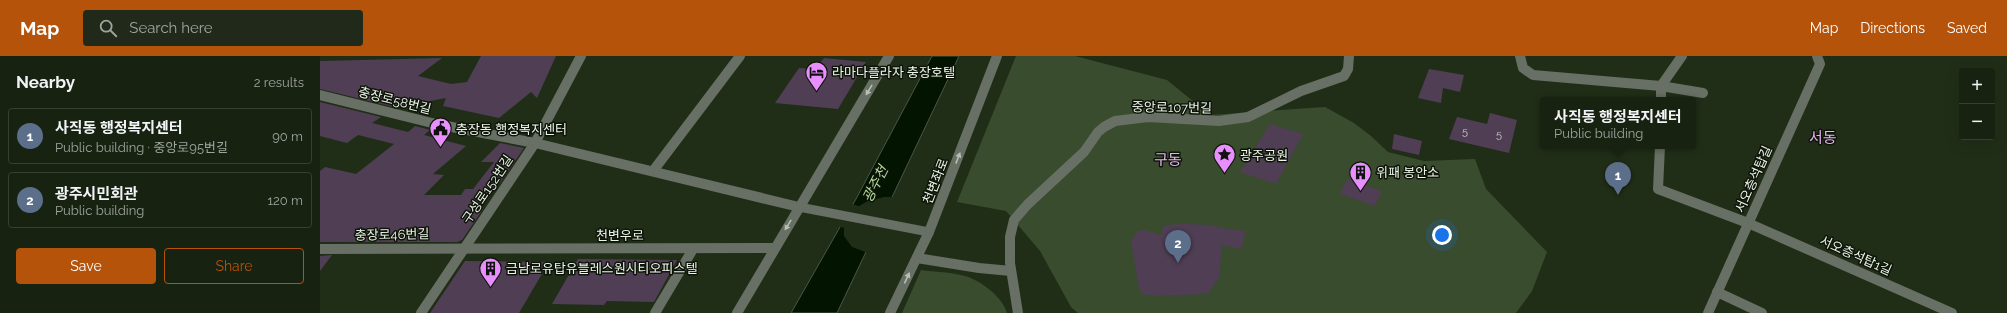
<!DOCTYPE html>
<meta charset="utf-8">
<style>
body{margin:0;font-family:Raleway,"Noto Sans KR",sans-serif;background:#212a1a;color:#f1f3f6}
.controls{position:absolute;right:12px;top:12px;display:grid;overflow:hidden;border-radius:4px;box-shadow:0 4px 16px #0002}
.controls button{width:36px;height:36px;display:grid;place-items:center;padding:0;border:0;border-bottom:1px solid #363f31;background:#182211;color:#f1f3f6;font:20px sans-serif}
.you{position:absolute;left:1122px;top:179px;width:14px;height:14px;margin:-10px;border:3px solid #fff;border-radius:50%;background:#1a73e8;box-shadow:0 0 0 6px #1a73e833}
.badge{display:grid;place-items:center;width:26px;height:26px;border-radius:50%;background:#b45309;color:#fff;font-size:13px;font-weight:700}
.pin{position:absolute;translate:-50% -33px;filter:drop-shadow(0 1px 2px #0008)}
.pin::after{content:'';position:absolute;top:21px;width:14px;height:12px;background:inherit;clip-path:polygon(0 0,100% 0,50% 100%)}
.popup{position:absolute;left:1220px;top:41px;width:156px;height:52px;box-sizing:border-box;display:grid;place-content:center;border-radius:4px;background:#182211;filter:drop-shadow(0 1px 3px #0005);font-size:13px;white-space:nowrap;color:#9fa49f}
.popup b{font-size:15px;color:#f1f3f6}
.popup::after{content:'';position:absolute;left:50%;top:100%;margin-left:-8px;border:8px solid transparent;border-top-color:#182211}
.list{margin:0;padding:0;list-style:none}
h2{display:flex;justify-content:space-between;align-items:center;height:52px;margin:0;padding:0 16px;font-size:17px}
h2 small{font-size:13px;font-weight:400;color:#9fa49f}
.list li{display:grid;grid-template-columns:26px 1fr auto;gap:12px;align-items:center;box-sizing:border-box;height:56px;margin:0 8px 8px;padding:0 8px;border:1px solid #363f31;border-radius:4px}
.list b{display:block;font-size:15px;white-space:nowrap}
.list p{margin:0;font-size:13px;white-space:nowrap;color:#9fa49f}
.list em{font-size:13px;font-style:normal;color:#9fa49f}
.actions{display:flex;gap:8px;padding:12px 16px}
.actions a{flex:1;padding:9px 0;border:1px solid #b45309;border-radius:4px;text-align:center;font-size:14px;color:#b45309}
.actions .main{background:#b45309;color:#fff}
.icon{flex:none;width:22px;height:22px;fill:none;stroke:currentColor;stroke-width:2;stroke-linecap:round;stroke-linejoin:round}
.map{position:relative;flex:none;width:1687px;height:257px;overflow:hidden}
header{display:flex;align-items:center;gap:24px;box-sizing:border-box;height:56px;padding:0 20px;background:#b45309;color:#fff}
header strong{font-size:19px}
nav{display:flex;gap:22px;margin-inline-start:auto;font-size:14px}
.search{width:280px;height:36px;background:#212a1a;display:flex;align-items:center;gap:10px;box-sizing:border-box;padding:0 14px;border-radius:4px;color:#9fa49f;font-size:15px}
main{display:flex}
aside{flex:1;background:#182211}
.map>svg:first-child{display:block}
.green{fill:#394c2e}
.water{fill:#031400;stroke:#495845}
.pier{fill:#202e17}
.building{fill:#503e54}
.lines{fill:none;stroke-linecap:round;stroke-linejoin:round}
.pedestrian{stroke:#686f64;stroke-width:9}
.minor{stroke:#686f64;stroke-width:10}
.tertiary{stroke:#686f64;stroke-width:10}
.oneway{fill:#b7c0b3}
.labels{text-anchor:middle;stroke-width:3;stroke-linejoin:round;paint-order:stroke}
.number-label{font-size:11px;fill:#c5c8c2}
.poi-label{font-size:13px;fill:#ecf6e7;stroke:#0e140a;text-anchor:start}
.street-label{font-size:13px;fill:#ecf6e7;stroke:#0e140a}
.water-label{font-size:14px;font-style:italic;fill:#b1df98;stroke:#0e140a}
.quarter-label{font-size:15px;fill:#e4b2f0;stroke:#0e140a}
</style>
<header>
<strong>Map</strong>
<div class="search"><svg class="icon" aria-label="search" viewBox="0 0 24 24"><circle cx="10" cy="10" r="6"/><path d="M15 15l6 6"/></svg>Search here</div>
<nav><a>Map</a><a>Directions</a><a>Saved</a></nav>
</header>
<main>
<aside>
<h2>Nearby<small>2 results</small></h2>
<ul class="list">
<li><span class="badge" style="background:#5c6f8a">1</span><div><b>사직동 행정복지센터</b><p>Public building · 중앙로95번길</p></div><em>90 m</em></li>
<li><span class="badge" style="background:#5c6f8a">2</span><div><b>광주시민회관</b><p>Public building</p></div><em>120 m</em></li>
</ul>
<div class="actions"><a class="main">Save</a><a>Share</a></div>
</aside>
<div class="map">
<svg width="1687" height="257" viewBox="0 0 1687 257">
<rect width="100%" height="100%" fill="#202e17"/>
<g class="green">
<polygon points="696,0 755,0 847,24 890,59 1005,51 1034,67 1051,80 1068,96 1104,105 1155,103 1166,133 1227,196 1212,235 1196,257 758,257 751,251 720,195 686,155 637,146"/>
<path d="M601,214c14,2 30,2 44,6 16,5 37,20 42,37h-105z"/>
</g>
<polygon class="water" points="612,0 639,0 517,257 471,257 536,143"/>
<polygon class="pier" points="564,141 575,141 548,197 532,191 524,180 524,172 518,170 531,148 539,150 548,145"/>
<g class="building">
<polygon points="161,0 236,0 217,42 211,36 179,62 123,50 126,42 100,47 94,52 78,48 74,51 0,33 0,5 122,2 98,20 131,28 147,26"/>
<polygon points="504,2 546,6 518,53 455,47 479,12 495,13"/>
<polygon points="1109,13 1144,19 1140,36 1123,32 1121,47 1098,42"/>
<polygon points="0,46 61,61 52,67 88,76 95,70 110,74 104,79 146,90 113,118 124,119 104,139 141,139 145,133 153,133 174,106 161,106 180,87 204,92 180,127 177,127 159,153 163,153 142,184 137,186 0,186 0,115 5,111 36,118 74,88 38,79 27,87 0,80"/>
<polygon points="1170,57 1197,64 1189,97 1129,83 1137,61 1167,68"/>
<polygon points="950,68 983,78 956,128 920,116"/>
<polygon points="1074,78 1102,85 1099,99 1072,93"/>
<polygon points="1027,123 1062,135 1055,150 1020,138"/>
<polygon points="867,168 892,169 908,173 926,175 921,193 902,189 899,222 887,238 833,240 823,238 819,233 811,185 814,180 818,175 825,174 841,179 844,169"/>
<polygon points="12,199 0,215 0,200"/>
<polygon points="258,203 357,204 334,246 287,245 284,249 232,248"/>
<polygon points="145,205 229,206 199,257 110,257"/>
</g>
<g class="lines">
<polyline class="pedestrian" points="479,151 609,176"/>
<g class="minor">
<polyline points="1200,0 1203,12 1213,19 1341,30 1383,37"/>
<polyline points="0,39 116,68 215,87 479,151"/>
<polyline points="1341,44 1341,30 1362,0"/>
<polyline points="1340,90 1338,133 1428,167 1632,257"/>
<polyline points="333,115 420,0"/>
<polyline points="0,193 455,192"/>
<polyline points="597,202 659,212 691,215"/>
<polyline points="1397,236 1442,257"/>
<polyline points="101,257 215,87 261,0"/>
<polyline points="335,257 373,193"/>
<polyline points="698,257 690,207 690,181 694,164 708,148 764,96 778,76 784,71 795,65 828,61 899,65 928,61 981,35 1024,20 1028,13 1029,0"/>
<polyline points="1388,257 1500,8 1497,0"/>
</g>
<g class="tertiary">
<polyline points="417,257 569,0"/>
<polyline points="570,257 609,176 677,0"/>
</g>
</g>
<defs><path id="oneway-solid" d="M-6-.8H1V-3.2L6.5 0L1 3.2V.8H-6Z"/></defs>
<g class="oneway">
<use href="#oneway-solid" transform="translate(549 34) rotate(121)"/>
<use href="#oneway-solid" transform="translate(638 102) rotate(-69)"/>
<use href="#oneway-solid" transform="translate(468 169) rotate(121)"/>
<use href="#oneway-solid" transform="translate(587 222) rotate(-65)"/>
</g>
<defs>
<symbol id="hotel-pin" viewBox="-11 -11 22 30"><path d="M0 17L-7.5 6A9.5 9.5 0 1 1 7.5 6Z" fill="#e98efe" stroke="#0e140a"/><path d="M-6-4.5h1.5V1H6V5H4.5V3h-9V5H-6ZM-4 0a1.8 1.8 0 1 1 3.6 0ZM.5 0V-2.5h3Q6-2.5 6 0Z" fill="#111"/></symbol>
<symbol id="civic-pin" viewBox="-11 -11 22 30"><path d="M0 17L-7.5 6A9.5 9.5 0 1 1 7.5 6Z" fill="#e98efe" stroke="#0e140a"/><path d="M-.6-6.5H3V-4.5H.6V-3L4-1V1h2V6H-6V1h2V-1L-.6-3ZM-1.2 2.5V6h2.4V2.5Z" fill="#111"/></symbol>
<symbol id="sight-pin" viewBox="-11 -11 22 30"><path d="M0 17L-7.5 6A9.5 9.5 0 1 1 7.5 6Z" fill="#e98efe" stroke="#0e140a"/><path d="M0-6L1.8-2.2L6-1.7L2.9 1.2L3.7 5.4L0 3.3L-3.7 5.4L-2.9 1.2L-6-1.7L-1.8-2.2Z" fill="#111"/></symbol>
<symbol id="building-pin" viewBox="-11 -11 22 30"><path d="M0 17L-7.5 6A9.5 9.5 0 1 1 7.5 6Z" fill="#e98efe" stroke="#0e140a"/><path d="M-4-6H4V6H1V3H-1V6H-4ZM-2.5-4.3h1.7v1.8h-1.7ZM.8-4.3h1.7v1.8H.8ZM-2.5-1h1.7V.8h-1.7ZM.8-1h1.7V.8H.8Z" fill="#111"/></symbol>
</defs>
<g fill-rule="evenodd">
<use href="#hotel-pin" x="484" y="4" width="25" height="34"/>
<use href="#civic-pin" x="108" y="60" width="25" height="34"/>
<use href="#sight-pin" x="892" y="86" width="25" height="34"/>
<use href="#building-pin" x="1028" y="104" width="25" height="34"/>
<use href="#building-pin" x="158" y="200" width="25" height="34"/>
</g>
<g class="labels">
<g class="number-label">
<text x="1145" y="79">5</text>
<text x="1179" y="82">5</text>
</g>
<g class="poi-label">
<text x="512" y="21">라마다플라자 충장호텔</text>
<text x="136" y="78">충장동 행정복지센터</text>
<text x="920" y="104">광주공원</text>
<text x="1056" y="121">위패 봉안소</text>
<text x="186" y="217">금남로유탑유블레스원시티오피스텔</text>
</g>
<g class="street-label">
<text transform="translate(75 44) rotate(14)" y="5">충장로58번길</text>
<text transform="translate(852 51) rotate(1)" y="5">중앙로107번길</text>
<text transform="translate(1433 123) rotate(-66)" y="5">서오층석탑길</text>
<text transform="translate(615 125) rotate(-69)" y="5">천변좌로</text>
<text transform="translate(167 133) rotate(-56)" y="5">구성로152번길</text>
<text transform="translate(72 178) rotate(-1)" y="5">충장로46번길</text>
<text x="300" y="184">천변우로</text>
<text transform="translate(1536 199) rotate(24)" y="5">서오층석탑1길</text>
</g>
<g class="water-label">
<text transform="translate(555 128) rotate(-63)" y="5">광주천</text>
</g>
<g class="quarter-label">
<text x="1503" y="87">서동</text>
<text x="848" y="109">구동</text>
</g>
</g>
</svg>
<div class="controls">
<button>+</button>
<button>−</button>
</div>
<div class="you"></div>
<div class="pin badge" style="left:1298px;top:139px;background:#5c6f8a">1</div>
<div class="popup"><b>사직동 행정복지센터</b>Public building</div>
<div class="pin badge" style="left:858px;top:207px;background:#5c6f8a">2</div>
</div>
</main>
